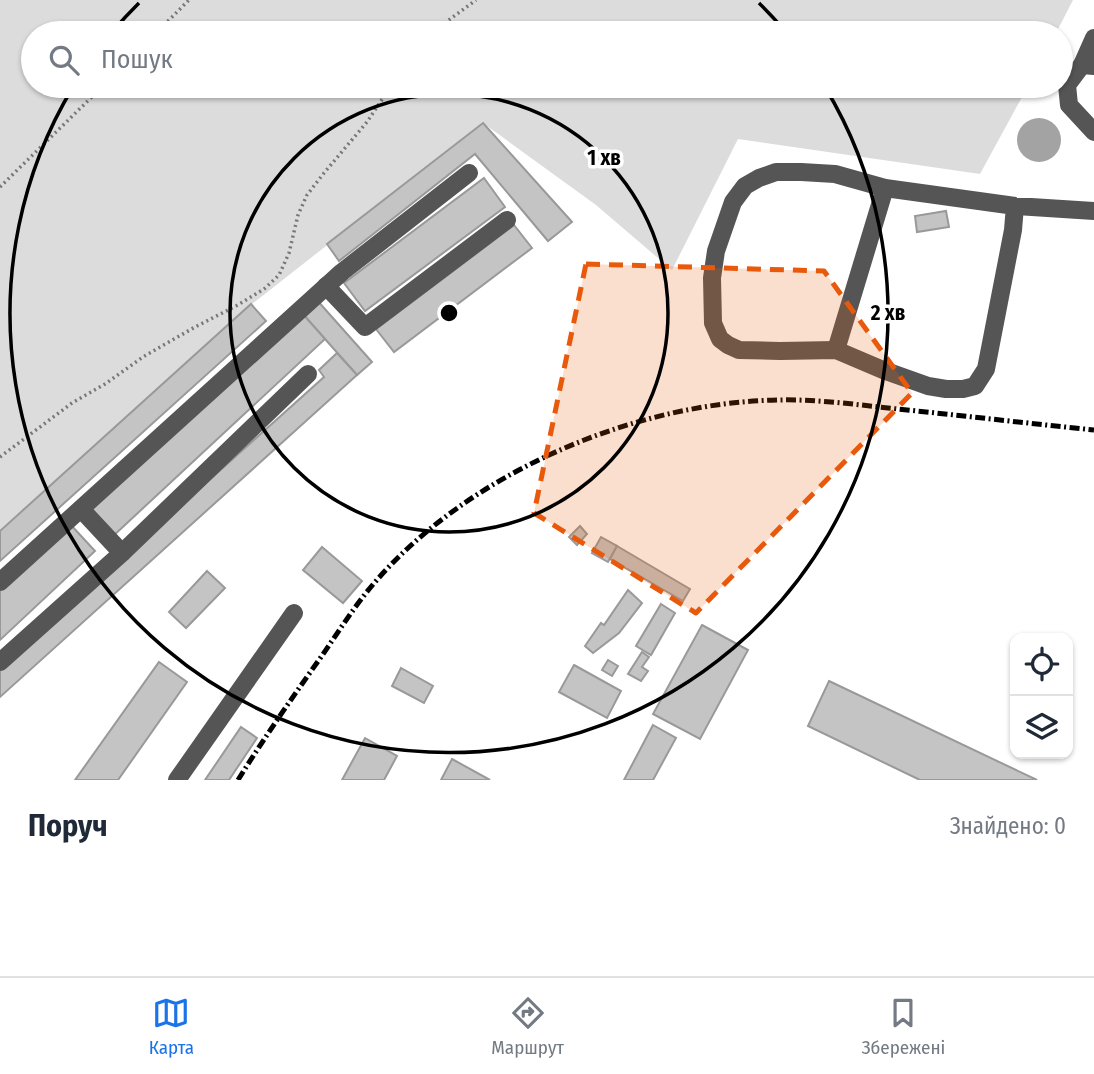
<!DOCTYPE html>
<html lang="uk">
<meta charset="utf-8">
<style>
body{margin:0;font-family:"Fira Sans Condensed",sans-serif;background:#f2f2f3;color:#1f2937}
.controls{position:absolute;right:21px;bottom:21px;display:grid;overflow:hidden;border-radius:14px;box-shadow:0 2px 5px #0004}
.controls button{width:63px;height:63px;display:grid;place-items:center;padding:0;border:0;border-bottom:2px solid #e0e1e3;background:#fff;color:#1f2937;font:35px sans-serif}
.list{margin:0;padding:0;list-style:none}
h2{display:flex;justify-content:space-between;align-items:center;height:91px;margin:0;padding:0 28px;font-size:30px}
h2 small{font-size:23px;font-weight:400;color:#747a83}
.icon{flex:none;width:38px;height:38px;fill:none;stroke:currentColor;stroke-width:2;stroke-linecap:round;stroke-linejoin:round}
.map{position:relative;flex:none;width:1094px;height:780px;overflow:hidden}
.search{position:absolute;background:#fff;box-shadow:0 2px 5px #0004;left:21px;right:21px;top:21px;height:77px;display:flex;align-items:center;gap:18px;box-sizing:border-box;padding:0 24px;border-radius:38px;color:#747a83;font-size:26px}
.sheet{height:196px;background:#fff}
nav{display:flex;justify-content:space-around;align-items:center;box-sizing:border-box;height:98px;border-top:2px solid #e0e1e3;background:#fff;font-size:19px;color:#747a83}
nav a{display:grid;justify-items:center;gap:4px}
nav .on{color:#1a73e8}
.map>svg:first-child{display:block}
.green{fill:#dcdcdc}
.water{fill:#a3a3a3}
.building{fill:#c4c4c4;stroke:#999;stroke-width:2}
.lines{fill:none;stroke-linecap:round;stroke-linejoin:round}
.path{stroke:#777;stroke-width:3.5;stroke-dasharray:2 3.5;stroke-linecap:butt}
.minor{stroke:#555;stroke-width:18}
.rail{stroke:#000;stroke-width:5;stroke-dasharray:10 3.5 2 3.5;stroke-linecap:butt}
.marked{fill:#e8590c;fill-opacity:0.2;stroke:#e8590c;stroke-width:5;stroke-dasharray:14 9;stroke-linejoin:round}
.ring{fill:none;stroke:#000;stroke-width:3.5}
.centre{fill:#000;stroke:#fff;stroke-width:3.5}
.ring-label{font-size:21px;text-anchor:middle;font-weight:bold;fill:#000;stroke:#fff;stroke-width:7;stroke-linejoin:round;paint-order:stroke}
</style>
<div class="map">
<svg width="1094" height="780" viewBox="0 0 1094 780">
<rect width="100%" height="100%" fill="#fff"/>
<polygon class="green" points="0,0 1073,0 1056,33 33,33 33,86 1028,86 980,174 738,139 672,270 596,205 483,123 252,304 0,531"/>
<circle class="water" cx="1039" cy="140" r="22"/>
<g class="building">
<polygon points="483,123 572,222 548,241 475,154 339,261 327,244"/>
<polygon points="484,178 505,207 365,311 344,283"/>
<polygon points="946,211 949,227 917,232 915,216"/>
<polygon points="514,225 532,248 394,352 376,329"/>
<polygon points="316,299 372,362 357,375 301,312"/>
<polygon points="251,304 266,321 0,561 0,531"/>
<polygon points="301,312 325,339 112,537 88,511"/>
<polygon points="337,353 357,375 0,697 0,668 324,377 319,370"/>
<polygon points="70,524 95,551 0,640 0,589"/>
<polygon points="580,526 587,534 577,545 569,537"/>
<polygon points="601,537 617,546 608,562 592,553"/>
<polygon points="617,546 690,589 683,601 610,559"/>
<polygon points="322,547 362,581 343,603 303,570"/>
<polygon points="207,571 225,588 186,628 169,612"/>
<polygon points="628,590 642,603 619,633 593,653 585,646 601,623 604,625"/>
<polygon points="661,604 675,613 651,655 636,646"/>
<polygon points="702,625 748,650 700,739 653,714"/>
<polygon points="642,652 649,657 642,667 648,671 641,681 628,674"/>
<polygon points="608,660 618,666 612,676 602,670"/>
<polygon points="159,662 187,682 118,780 75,780"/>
<polygon points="574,665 621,691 607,718 559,692"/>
<polygon points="401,668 433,686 424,703 392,686"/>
<polygon points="829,681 1037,780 920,780 808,726"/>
<polygon points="653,725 676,738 653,780 624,780"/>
<polygon points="241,727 257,738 229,780 205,780"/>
<polygon points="365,738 397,756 384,780 342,780"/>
<polygon points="452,759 490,780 441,780"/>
</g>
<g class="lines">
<g class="path">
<polyline points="156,33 189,0"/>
<polyline points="431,33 476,0"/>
<polyline points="0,187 103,86"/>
<polyline points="0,457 72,403 105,384 143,357 195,327 236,306 264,289 279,275 289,253 298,215 307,195 324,173 367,122 391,86"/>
</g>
<g class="minor">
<polyline points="1082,65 1094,38"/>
<polyline points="1094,66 1082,65 1067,85 1069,105 1094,132"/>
<polyline points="1015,206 1013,230 986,369 975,386 963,389 946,389 928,386 883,370 836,350 780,351 739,350 728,345 720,339 713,323 712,278 716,251 733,202 745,186 759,178 776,172 801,172 835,174 885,188 1015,206 1094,211"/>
<polyline points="326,286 365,327 507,220"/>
<polyline points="836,350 885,188"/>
<polyline points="81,509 122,553"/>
<polyline points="0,582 342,272 469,173"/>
<polyline points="0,662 122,553 308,374"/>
<polyline points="177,780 294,613"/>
</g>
<path class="rail" d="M238,780c26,-42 54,-82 83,-123 16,-23 31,-47 49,-69 94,-113 261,-185 407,-188 37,-1 75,4 111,8 69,7 137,15 206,22"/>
</g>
<path class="marked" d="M586,264l238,7 88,122 -216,220 -162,-100z"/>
<g class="ring">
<circle cx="449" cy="313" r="219"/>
<path d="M113 31A439 439 0 0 1 139 3M759 3A439 439 0 0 1 785 31M825 87A439 439 0 1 1 73 87"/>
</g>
<circle cx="449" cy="313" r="10" class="centre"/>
<g class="ring-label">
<text x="604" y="165">1 хв</text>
<text x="888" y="320">2 хв</text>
</g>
</svg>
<div class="controls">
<button><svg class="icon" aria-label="locate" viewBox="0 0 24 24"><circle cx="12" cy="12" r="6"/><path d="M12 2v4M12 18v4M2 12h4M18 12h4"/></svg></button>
<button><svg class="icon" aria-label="layers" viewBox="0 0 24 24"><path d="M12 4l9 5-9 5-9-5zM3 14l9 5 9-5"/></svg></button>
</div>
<div class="search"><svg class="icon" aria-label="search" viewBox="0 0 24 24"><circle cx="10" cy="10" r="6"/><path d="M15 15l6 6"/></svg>Пошук</div>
</div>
<section class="sheet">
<h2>Поруч<small>Знайдено: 0</small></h2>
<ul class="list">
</ul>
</section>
<nav>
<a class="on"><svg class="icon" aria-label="map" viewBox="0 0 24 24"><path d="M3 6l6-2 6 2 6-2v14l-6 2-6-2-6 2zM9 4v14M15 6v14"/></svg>Карта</a>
<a><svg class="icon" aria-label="directions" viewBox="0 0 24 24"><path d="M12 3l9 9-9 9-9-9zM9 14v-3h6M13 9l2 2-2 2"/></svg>Маршрут</a>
<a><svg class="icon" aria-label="saved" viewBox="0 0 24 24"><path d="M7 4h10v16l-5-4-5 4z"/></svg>Збережені</a>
</nav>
